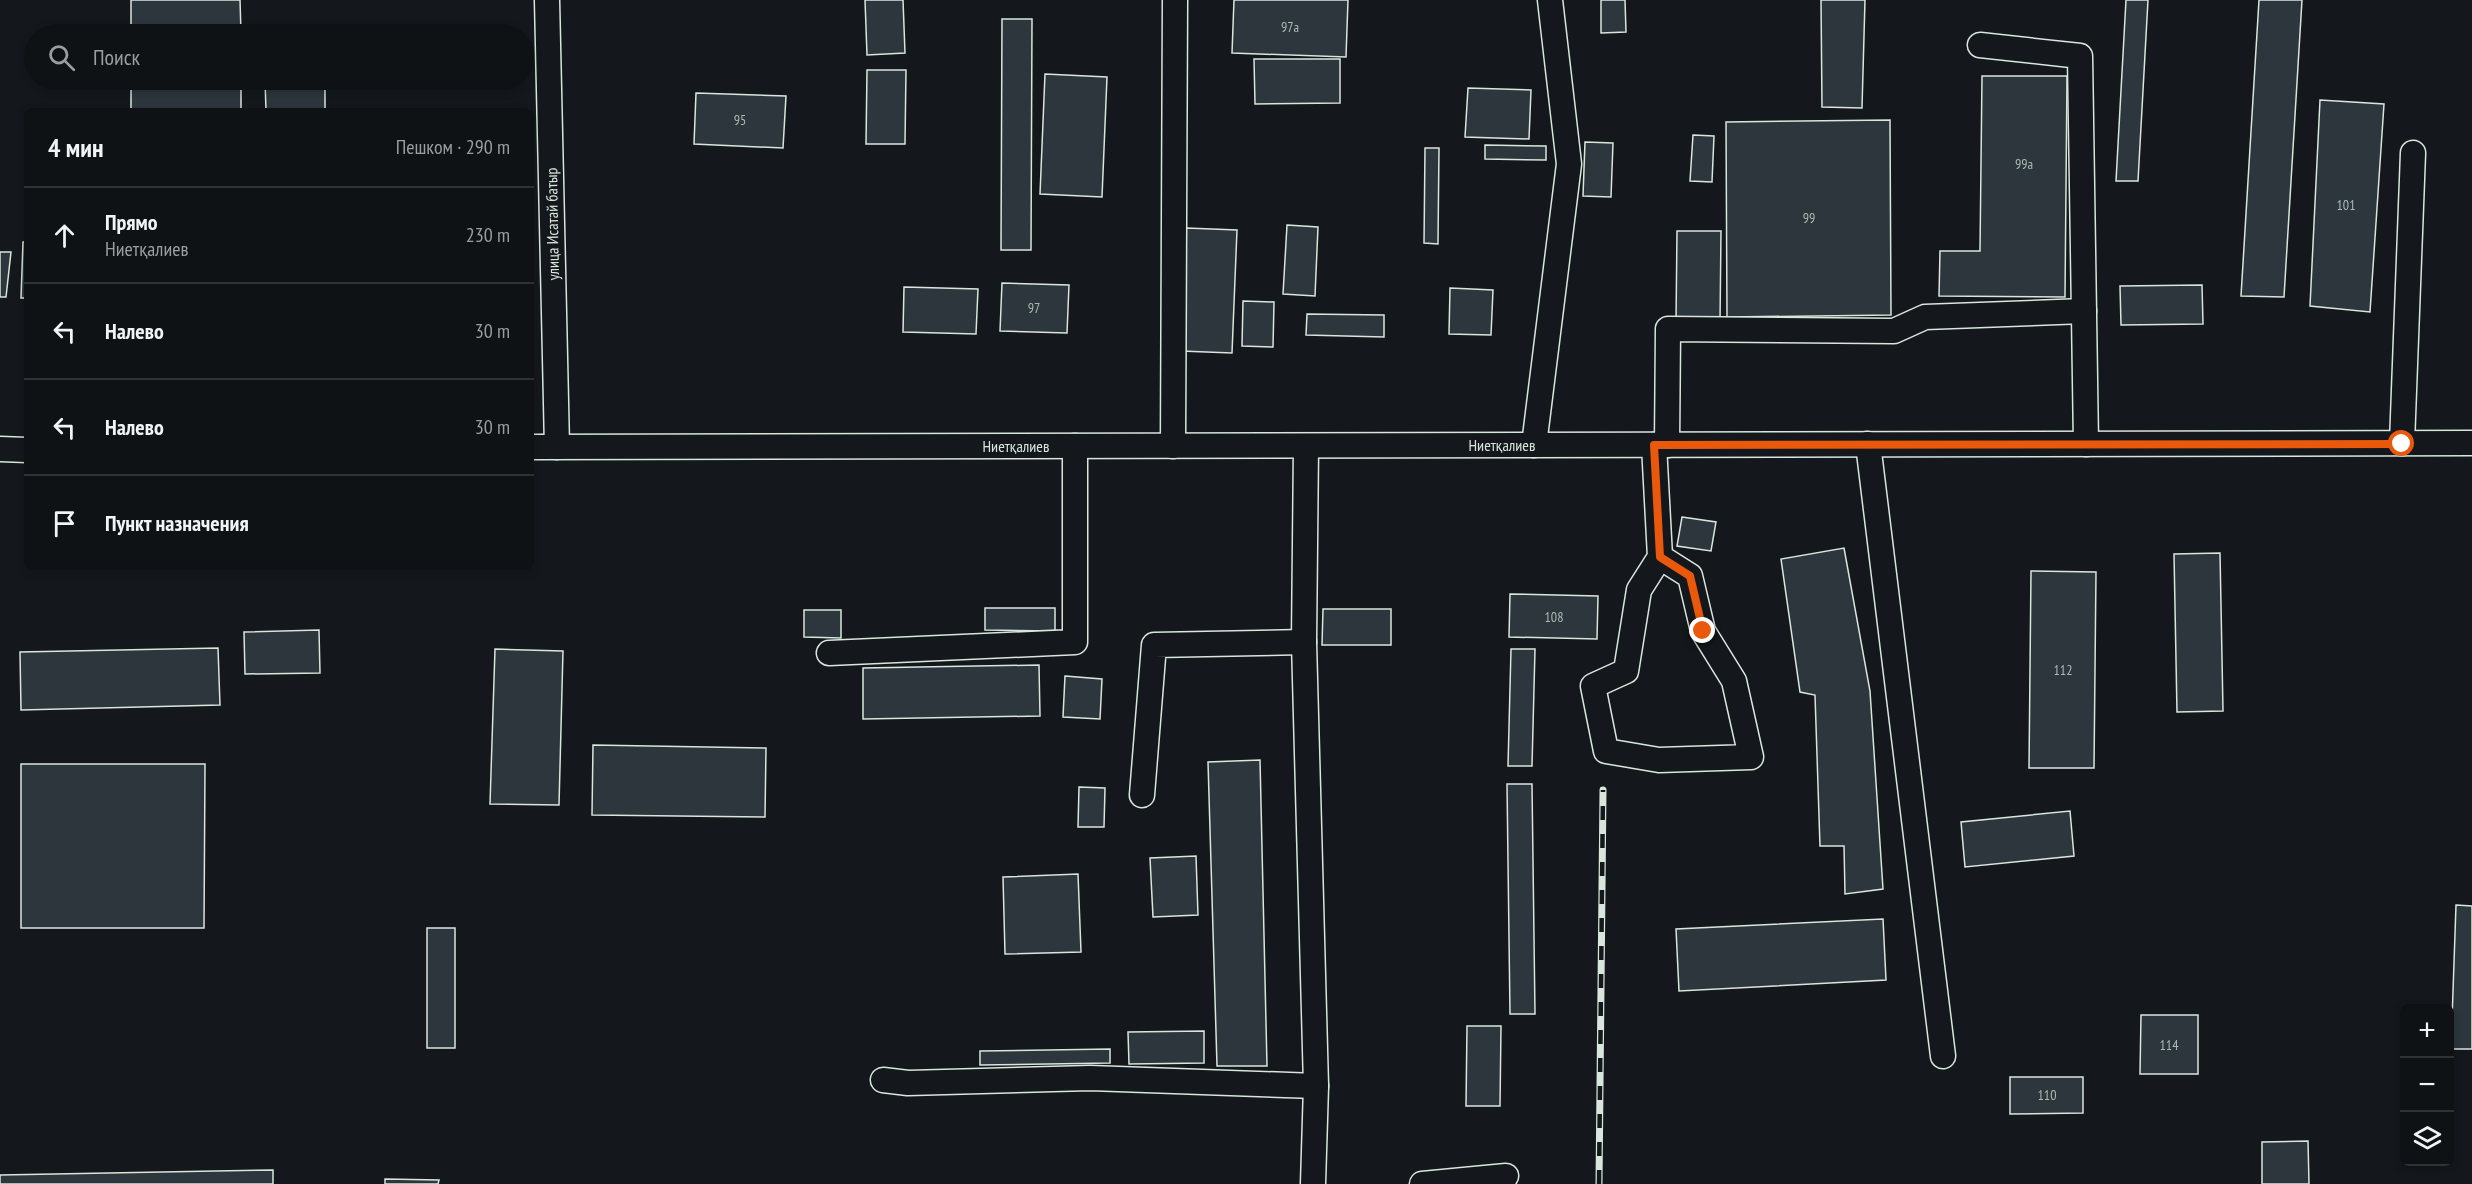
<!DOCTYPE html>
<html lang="ru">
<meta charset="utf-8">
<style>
body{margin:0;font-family:"PT Sans Narrow",sans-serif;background:#1d2022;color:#f1f3f6}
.controls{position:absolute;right:18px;bottom:18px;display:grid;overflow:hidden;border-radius:9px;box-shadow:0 3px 9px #0003}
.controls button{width:54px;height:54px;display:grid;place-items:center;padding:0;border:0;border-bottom:2px solid #2f3234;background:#0f1215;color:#f1f3f6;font:30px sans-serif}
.stop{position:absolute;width:18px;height:18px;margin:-14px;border:4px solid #ea580c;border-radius:50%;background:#fff}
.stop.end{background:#ea580c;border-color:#fff;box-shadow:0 2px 6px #0008}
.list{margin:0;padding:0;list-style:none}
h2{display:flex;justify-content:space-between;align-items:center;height:78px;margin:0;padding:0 24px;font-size:26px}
h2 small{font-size:20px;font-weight:400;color:#9b9ea0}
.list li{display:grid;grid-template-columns:39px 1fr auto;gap:18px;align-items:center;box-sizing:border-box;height:96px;padding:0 24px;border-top:2px solid #2f3234}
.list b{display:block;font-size:22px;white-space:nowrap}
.list p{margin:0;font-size:20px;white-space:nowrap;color:#9b9ea0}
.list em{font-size:20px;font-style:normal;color:#9b9ea0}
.icon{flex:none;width:33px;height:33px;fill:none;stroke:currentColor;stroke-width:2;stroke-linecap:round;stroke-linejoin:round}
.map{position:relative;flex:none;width:2472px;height:1184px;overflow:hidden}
.search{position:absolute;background:#0f1215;box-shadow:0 3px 9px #0003;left:24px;top:24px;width:510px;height:66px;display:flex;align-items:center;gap:15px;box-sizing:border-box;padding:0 21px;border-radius:33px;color:#9b9ea0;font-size:22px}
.panel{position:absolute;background:#0f1215;box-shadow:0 3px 9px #0003;left:24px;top:108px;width:510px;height:462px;border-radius:9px}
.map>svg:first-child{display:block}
.building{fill:#2c363c;stroke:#d8e6dc;stroke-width:1.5}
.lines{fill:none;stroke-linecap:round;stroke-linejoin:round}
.minor-casing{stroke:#d8e6dc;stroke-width:27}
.minor{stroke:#14181c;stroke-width:24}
.rail-casing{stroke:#d8e6dc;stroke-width:7}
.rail{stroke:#14181c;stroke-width:4.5;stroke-dasharray:14;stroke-linecap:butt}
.route{stroke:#ea580c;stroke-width:8}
.labels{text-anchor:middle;stroke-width:4.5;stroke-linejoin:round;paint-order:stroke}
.number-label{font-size:14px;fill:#adbab4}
.street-label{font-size:16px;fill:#d8e6dc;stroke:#14181c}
</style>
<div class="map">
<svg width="2472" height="1184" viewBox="0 0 2472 1184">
<rect width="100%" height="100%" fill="#14181c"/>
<g class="building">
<polygon points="131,0 240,0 241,34 131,34"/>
<polygon points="865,0 903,0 905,53 867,55"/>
<polygon points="1234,0 1348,0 1346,57 1232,53"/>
<polygon points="1601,0 1625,0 1626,32 1601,33"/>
<polygon points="1821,0 1865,0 1862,108 1822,107"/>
<polygon points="2126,0 2148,0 2138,181 2116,181"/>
<polygon points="2259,0 2302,0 2284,297 2241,296"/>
<polygon points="1002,19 1032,19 1031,250 1001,250"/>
<polygon points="1254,59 1340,59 1340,103 1255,104"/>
<polygon points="867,70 906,70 905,144 866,144"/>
<polygon points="1045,74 1107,77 1102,197 1040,194"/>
<polygon points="1982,76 2067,76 2065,297 1939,296 1940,251 1980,251"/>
<rect x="131" y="80" width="110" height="31"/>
<polygon points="265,80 325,80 325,111 266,111"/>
<rect x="329" y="80" width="125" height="9"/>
<polygon points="1468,88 1531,90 1529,139 1465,137"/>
<polygon points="696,93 786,96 783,148 694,144"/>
<polygon points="2320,100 2384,104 2370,312 2310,306"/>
<polygon points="1890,120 1891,315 1727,317 1726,122"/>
<polygon points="1693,135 1714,136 1712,182 1690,181"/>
<polygon points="1585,142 1613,143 1611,197 1583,196"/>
<polygon points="1485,145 1546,146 1546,160 1485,159"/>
<polygon points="1425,148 1439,148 1438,244 1424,243"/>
<polygon points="1287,225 1318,227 1315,296 1283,294"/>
<polygon points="1186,228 1237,230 1232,353 1181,351"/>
<polygon points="1677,231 1721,231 1720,322 1676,322"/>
<polygon points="23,242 27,242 27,298 21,298"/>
<polygon points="0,252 11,252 6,297 0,297"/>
<polygon points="1002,283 1069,285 1067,333 1000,331"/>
<polygon points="2202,285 2203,324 2121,325 2120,286"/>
<polygon points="904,287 978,289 976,334 903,332"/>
<polygon points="1450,288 1493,290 1491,335 1449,334"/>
<polygon points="1243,301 1274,302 1273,347 1242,346"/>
<polygon points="1307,314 1384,315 1384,337 1306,335"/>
<polygon points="1682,517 1716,522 1711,551 1677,546"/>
<polygon points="1844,548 1870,691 1883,889 1845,894 1844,846 1820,846 1815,695 1800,692 1781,559"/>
<polygon points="2220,553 2223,711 2177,712 2174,554"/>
<polygon points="2031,571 2096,572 2094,768 2029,768"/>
<polygon points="1510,594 1598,596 1597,639 1509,637"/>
<polygon points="985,608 1055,608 1055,631 985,630"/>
<polygon points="1323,609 1391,609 1391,645 1322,645"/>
<polygon points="804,610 841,610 841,638 804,637"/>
<polygon points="319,630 320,673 245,674 244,632"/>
<polygon points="218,648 220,705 21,710 20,652"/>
<polygon points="495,649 563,651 559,805 490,804"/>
<polygon points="1511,649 1535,649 1532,766 1508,766"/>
<polygon points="1039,665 1040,716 863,719 863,668"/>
<polygon points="1065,676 1102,679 1100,719 1063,717"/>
<polygon points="593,745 766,748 765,817 592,815"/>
<polygon points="1260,760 1267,1066 1217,1066 1208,762"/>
<polygon points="21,764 205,764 204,928 21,928"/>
<polygon points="1507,784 1532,784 1535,1014 1510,1014"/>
<polygon points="1079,787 1105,788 1104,827 1078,827"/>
<polygon points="2070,811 2074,856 1965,867 1961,822"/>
<polygon points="1196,856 1198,915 1153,917 1150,858"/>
<polygon points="1078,874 1081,952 1005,954 1003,877"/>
<polygon points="2456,905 2472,906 2472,1049 2451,1049"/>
<polygon points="1883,919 1886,980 1679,991 1676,929"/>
<rect x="427" y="928" width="28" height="120"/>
<polygon points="2141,1015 2198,1015 2198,1074 2140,1074"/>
<polygon points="1467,1026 1501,1026 1500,1106 1466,1106"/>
<polygon points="1204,1031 1204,1063 1129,1064 1128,1032"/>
<polygon points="1110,1049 1110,1063 980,1065 980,1051"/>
<polygon points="2010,1077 2083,1077 2083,1113 2010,1114"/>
<polygon points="2308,1141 2309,1184 2262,1184 2262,1142"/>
<polygon points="273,1170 273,1184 0,1184 0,1175"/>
<polygon points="385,1179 439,1180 438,1184 385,1184"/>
</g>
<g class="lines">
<defs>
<g id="minor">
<polyline points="547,0 557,447"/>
<polyline points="1980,45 2080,56 2086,444"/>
<polyline points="2402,443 2413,153"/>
<polyline points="1868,444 1943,1056"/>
<polyline points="1534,445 1569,164 1550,0"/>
<polyline points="1654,445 1660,557 1639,590 1626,671 1593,686 1606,751 1659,760 1751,757 1734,681 1703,631 1690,576 1660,557"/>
<polyline points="1667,445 1668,329 1894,331 1925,317 2084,311"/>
<polyline points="1173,446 1175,0"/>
<polyline points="1306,446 1304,642 1316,1086 1313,1184"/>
<polyline points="531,447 2472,443"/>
<polyline points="0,449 27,450"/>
<polyline points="829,653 1075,642 1075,446"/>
<polyline points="1142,795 1154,645 1304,642"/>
<polyline points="883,1080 908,1083 1090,1078 1316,1086"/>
<polyline points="1422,1184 1506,1176"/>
</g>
</defs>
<use href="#minor" class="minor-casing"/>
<use href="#minor" class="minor"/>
<defs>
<polyline id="rail" points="1599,1184 1603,790"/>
</defs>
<use href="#rail" class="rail-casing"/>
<use href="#rail" class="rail"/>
</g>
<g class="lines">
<polyline class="route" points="1703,631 1690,576 1660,557 1654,445 2402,444"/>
</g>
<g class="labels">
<g class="number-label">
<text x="1290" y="32">97а</text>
<text x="740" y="125">95</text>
<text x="2024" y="169">99а</text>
<text x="2346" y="210">101</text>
<text x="1809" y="223">99</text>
<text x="1034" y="313">97</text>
<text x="1554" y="622">108</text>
<text x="2063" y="675">112</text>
<text x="2169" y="1050">114</text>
<text x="2047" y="1100">110</text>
</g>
<g class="street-label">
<text transform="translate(552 224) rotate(-91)" y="6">улица Исатай батыр</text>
<text x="1502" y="451">Ниетқалиев</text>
<text x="1016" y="452">Ниетқалиев</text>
</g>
</g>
</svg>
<div class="controls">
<button>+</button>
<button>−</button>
<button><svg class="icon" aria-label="layers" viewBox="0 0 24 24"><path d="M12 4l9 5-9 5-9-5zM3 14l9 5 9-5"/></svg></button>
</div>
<div class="stop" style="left:2402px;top:444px"></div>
<div class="stop end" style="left:1703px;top:631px"></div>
<div class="search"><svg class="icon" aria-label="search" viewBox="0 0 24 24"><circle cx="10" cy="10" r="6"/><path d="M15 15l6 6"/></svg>Поиск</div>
<section class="panel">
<h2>4 мин<small>Пешком · 290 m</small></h2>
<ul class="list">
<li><svg class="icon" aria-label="ahead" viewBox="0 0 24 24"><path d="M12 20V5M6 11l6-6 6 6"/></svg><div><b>Прямо</b><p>Ниетқалиев</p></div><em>230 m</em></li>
<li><svg class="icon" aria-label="left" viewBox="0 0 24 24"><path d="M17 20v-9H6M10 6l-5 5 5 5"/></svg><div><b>Налево</b></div><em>30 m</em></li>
<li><svg class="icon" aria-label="left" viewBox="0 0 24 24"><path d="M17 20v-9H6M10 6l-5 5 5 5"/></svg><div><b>Налево</b></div><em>30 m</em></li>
<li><svg class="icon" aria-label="arrive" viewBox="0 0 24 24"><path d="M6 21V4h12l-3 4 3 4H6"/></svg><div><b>Пункт назначения</b></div></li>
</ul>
</section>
</div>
